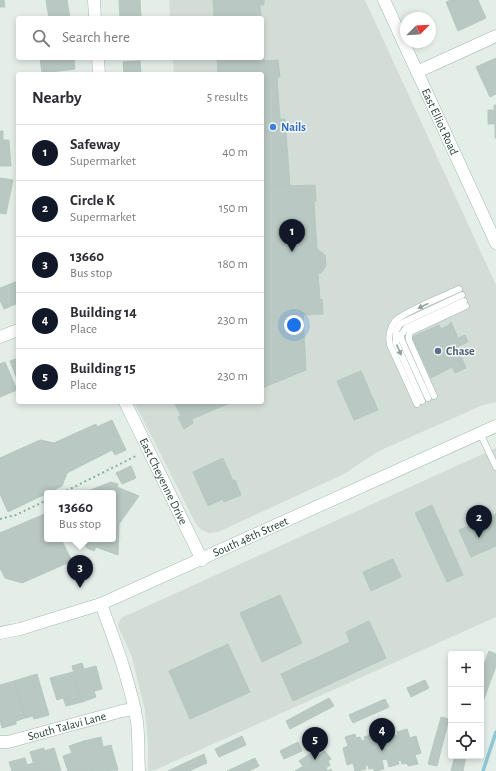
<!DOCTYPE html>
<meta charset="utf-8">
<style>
body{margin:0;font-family:"Alegreya Sans",sans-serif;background:#f7f7f7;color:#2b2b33}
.controls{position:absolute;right:12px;bottom:12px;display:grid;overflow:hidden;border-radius:4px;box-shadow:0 2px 6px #0003}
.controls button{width:36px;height:36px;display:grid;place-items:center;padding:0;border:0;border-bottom:1px solid #e1e1e2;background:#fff;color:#2b2b33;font:20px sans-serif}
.compass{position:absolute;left:400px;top:12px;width:36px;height:36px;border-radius:50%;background:#fff;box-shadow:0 2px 6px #0003;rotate:66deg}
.you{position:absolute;left:294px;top:325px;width:14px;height:14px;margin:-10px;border:3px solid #fff;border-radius:50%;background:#1a73e8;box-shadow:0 0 0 6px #1a73e833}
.badge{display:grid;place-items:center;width:26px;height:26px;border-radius:50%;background:#111827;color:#fff;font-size:13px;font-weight:700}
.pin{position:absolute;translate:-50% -33px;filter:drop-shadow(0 1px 2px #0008)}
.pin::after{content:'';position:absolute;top:21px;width:14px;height:12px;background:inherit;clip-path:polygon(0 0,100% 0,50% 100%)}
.popup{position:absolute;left:44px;top:490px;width:72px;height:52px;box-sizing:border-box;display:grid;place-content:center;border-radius:4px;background:#fff;filter:drop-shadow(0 1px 3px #0005);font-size:13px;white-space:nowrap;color:#7c7c81}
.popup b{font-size:15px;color:#2b2b33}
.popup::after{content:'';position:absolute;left:50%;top:100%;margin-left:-8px;border:8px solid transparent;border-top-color:#fff}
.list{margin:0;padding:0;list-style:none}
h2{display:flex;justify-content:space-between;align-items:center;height:52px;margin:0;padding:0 16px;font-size:17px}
h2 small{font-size:13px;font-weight:400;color:#7c7c81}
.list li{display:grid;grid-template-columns:26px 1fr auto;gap:12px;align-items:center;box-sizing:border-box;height:56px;padding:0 16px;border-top:1px solid #e1e1e2}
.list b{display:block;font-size:15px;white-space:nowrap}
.list p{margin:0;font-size:13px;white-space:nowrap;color:#7c7c81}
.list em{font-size:13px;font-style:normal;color:#7c7c81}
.icon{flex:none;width:22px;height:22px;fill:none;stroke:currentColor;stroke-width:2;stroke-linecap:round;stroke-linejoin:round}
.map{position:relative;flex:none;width:496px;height:771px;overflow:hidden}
.search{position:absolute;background:#fff;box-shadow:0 2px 6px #0003;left:16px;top:16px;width:248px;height:44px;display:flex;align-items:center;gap:10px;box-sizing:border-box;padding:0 14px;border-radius:4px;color:#7c7c81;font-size:15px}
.panel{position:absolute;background:#fff;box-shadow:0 2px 6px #0003;left:16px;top:72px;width:248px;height:332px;border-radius:4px}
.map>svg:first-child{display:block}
.built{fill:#d2ddd8}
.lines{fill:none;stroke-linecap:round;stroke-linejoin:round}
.stream{stroke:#8cc8d2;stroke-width:3.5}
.building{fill:#b9c8c2;stroke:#b6c7c0}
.service-casing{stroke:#a6b6b0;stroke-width:7}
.minor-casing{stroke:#a6b6b0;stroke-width:13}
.secondary-casing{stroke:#a2b9b1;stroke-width:13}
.path{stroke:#84b1a3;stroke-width:2;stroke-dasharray:2 3;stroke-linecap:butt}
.service{stroke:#fff;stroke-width:6}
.minor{stroke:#fff;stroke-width:12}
.secondary{stroke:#fff;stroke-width:12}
.oneway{fill:#91a09b}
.shop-dot{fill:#3f7fe0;stroke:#f5faf7;stroke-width:1.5}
.service-dot{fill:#5c6f8a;stroke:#f5faf7;stroke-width:1.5}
.labels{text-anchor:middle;stroke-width:3;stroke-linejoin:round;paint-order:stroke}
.street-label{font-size:12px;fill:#234037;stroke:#f5faf7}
.shop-label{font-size:12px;font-weight:bold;fill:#366cbe;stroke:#f5faf7;text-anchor:start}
.service-label{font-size:12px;font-weight:bold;fill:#4e5e75;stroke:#f5faf7;text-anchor:start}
</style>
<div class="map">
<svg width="496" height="771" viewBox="0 0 496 771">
<rect width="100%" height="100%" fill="#e4eee9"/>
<g class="built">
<polygon points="169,0 365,0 496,285 496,402 483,405 379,451 344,474 218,532 209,533 201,530 195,522 134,402 262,402 262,74 174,74 173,58 262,58 262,18 170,18"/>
<polygon points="496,448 496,617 155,770 148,771 148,744 145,711 132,657 118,626 121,618"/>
</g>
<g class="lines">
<polyline class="stream" points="483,771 496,732"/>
</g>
<g class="building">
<polygon points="0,0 4,0 5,7 0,7"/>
<polygon points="46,0 67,0 70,18 49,18"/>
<polygon points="119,0 140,0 141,17 120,18"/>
<polygon points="213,0 264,0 264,5 260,5 261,18 214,18"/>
<polygon points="451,0 478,0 486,18 458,31 446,2"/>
<polygon points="262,35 264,61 278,60 280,77 277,77 280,119 285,119 290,186 262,187 262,74 218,74 217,58 262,58"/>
<polygon points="40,58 74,58 75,69 42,73"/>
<polygon points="496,58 496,94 490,97 476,67"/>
<polygon points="140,61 141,74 124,74 123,62"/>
<polygon points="494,105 496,105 496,138 495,138 495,124 488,124 488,110 494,110"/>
<polygon points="0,131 3,131 3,140 9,140 11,166 0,166"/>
<polygon points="0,178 13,180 6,214 0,213"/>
<polygon points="315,185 316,201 314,202 317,249 325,255 326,266 321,273 318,273 320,300 322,299 323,314 262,317 262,187"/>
<polygon points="18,281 18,303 4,309 0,300 0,288"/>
<polygon points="303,314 306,370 262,388 262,317"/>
<polygon points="451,322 458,338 465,335 468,342 457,347 466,368 455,373 452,367 431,378 412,337 439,325 441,329 449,325"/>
<polygon points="18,358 18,379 17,379 10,361"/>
<polygon points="5,362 17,390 0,397 0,364"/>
<polygon points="361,371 378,410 354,420 337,381"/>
<polygon points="174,402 232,402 192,419 193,423 184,429 178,417 181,416"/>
<polygon points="112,420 126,450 115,455 112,450 67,473 62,486 8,512 0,494 0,458 40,440 54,443 96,424 97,427"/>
<polygon points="223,458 233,481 235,480 241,495 224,502 223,499 208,506 193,472"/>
<polygon points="131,466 136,478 122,484 116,473"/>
<polygon points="111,482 118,484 117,487 139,496 119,524 118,555 96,547 94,551 87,548 83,539 113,539 113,493 83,493"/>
<polygon points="432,505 463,575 447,582 415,513"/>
<polygon points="47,513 47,539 61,539 72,561 22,583 5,578 0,568 0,533"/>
<polygon points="496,514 496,546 471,557 459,530"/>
<polygon points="393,559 401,577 371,591 363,572"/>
<polygon points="280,595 302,643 262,662 240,613"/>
<polygon points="369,621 386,658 293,701 281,674 350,642 346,632"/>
<polygon points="228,644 250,692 190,719 169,671"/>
<polygon points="489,651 496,654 496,666 484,699 481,698 481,673"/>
<polygon points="82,663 84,669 96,666 102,689 94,691 96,697 82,702 72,666"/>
<polygon points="73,672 82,702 66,706 63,698 57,700 50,678"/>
<polygon points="37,674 49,715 34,719 33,716 25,718 14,681"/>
<polygon points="425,680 429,688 411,697 407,688"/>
<polygon points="14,681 25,718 16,721 16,724 2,728 0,720 0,685"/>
<polygon points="329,698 334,706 290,729 286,721"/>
<polygon points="385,699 389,707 353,723 349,715"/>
<polygon points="441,717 449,719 437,766 428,764"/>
<polygon points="407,729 410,738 416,736 421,753 415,755 418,764 408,766 407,763 402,764 401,760 398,761 399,764 389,767 387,759 382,760 384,769 376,771 374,771 374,768 369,769 368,765 365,766 366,769 358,771 355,771 353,763 347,765 343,748 348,746 345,737 355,734 356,738 360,737 362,741 365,740 364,737 374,734 377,742 381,741 379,733 389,730 390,733 394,732 395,736 398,735 397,732"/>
<polygon points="242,736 246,745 219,757 215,749"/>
<polygon points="101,737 103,747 111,745 118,770 93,771 84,741"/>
<polygon points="84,741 93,771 68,771 63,756 72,753 69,746"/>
<polygon points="298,742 302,751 284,759 280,751"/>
<polygon points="44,748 44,751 54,748 61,771 36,771 30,752"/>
<polygon points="314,751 317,756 325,751 331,759 328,761 330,765 326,768 328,771 331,769 332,771 295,771 303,766 299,761"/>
<polygon points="204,754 207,763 189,771 168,771"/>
<polygon points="455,756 466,756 463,771 451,771"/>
<polygon points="25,758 27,765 33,763 36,771 12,771 9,762"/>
<polygon points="255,758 259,766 249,771 227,771"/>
</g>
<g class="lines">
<defs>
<g id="service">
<polyline points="434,396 409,340 409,335 410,332 466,306"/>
<polyline points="428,398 402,341 401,335 406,328 464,301"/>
<polyline points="422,401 396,343 396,331 400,324 462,295"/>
<path d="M417,404l-27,-59c-2,-9 0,-17 5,-24 8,-9 51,-26 64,-32"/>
<polyline points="480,433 496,467"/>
</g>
<g id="minor">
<polyline points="94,0 95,18"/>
<polyline points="98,58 99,74"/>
<polyline points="417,72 496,36"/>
<polyline points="0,337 18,330"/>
<path id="s1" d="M125,402l77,158"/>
<path d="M101,604c14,38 29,77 36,118 2,16 1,33 2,49"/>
<path id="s2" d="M0,742h8l114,-31 13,-2"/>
</g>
<g id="secondary">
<path id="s3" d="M384,0l112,243"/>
<path id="s4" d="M0,633l20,-4 81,-25 395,-178"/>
</g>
</defs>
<use href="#service" class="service-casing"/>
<use href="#minor" class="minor-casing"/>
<use href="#secondary" class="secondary-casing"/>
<g class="path">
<polyline points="62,493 138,455"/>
<polyline points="0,519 16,515 47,500"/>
</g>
<use href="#service" class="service"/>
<use href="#minor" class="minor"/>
<use href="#secondary" class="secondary"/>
</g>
<defs><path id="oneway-solid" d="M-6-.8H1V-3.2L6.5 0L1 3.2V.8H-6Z"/></defs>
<g class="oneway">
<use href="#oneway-solid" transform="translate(423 306) rotate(154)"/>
<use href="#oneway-solid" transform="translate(399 350) rotate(66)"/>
</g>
<circle class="shop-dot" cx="273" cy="127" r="4"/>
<circle class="service-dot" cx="438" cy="351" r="4"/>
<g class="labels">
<g class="street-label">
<text dy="4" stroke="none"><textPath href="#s3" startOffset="134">East Elliot Road</textPath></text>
<text dy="4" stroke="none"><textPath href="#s1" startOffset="88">East Cheyenne Drive</textPath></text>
<text dy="4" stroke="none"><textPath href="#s4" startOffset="269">South 48th Street</textPath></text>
<text dy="4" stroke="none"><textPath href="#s2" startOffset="69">South Talavi Lane</textPath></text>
</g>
<g class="shop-label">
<text x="281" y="131">Nails</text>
</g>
<g class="service-label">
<text x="446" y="355">Chase</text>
</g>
</g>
</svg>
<div class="controls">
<button>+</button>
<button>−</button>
<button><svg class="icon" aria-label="locate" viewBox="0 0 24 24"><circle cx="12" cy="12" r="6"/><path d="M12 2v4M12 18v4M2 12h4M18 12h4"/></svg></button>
</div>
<svg class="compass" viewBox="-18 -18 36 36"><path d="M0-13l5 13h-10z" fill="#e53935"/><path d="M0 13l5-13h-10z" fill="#7c7c81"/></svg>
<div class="you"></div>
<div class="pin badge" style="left:292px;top:252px">1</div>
<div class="pin badge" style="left:479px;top:538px">2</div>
<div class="pin badge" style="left:80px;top:588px">3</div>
<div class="popup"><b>13660</b>Bus stop</div>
<div class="pin badge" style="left:382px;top:751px">4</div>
<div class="pin badge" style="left:315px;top:760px">5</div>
<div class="search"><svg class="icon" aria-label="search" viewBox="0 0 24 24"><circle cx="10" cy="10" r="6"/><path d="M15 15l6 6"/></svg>Search here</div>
<section class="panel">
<h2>Nearby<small>5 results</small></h2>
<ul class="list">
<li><span class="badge">1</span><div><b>Safeway</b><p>Supermarket</p></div><em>40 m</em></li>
<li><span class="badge">2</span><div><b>Circle K</b><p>Supermarket</p></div><em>150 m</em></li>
<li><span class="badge">3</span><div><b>13660</b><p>Bus stop</p></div><em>180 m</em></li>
<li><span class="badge">4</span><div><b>Building 14</b><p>Place</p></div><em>230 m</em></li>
<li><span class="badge">5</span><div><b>Building 15</b><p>Place</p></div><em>230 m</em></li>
</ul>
</section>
</div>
